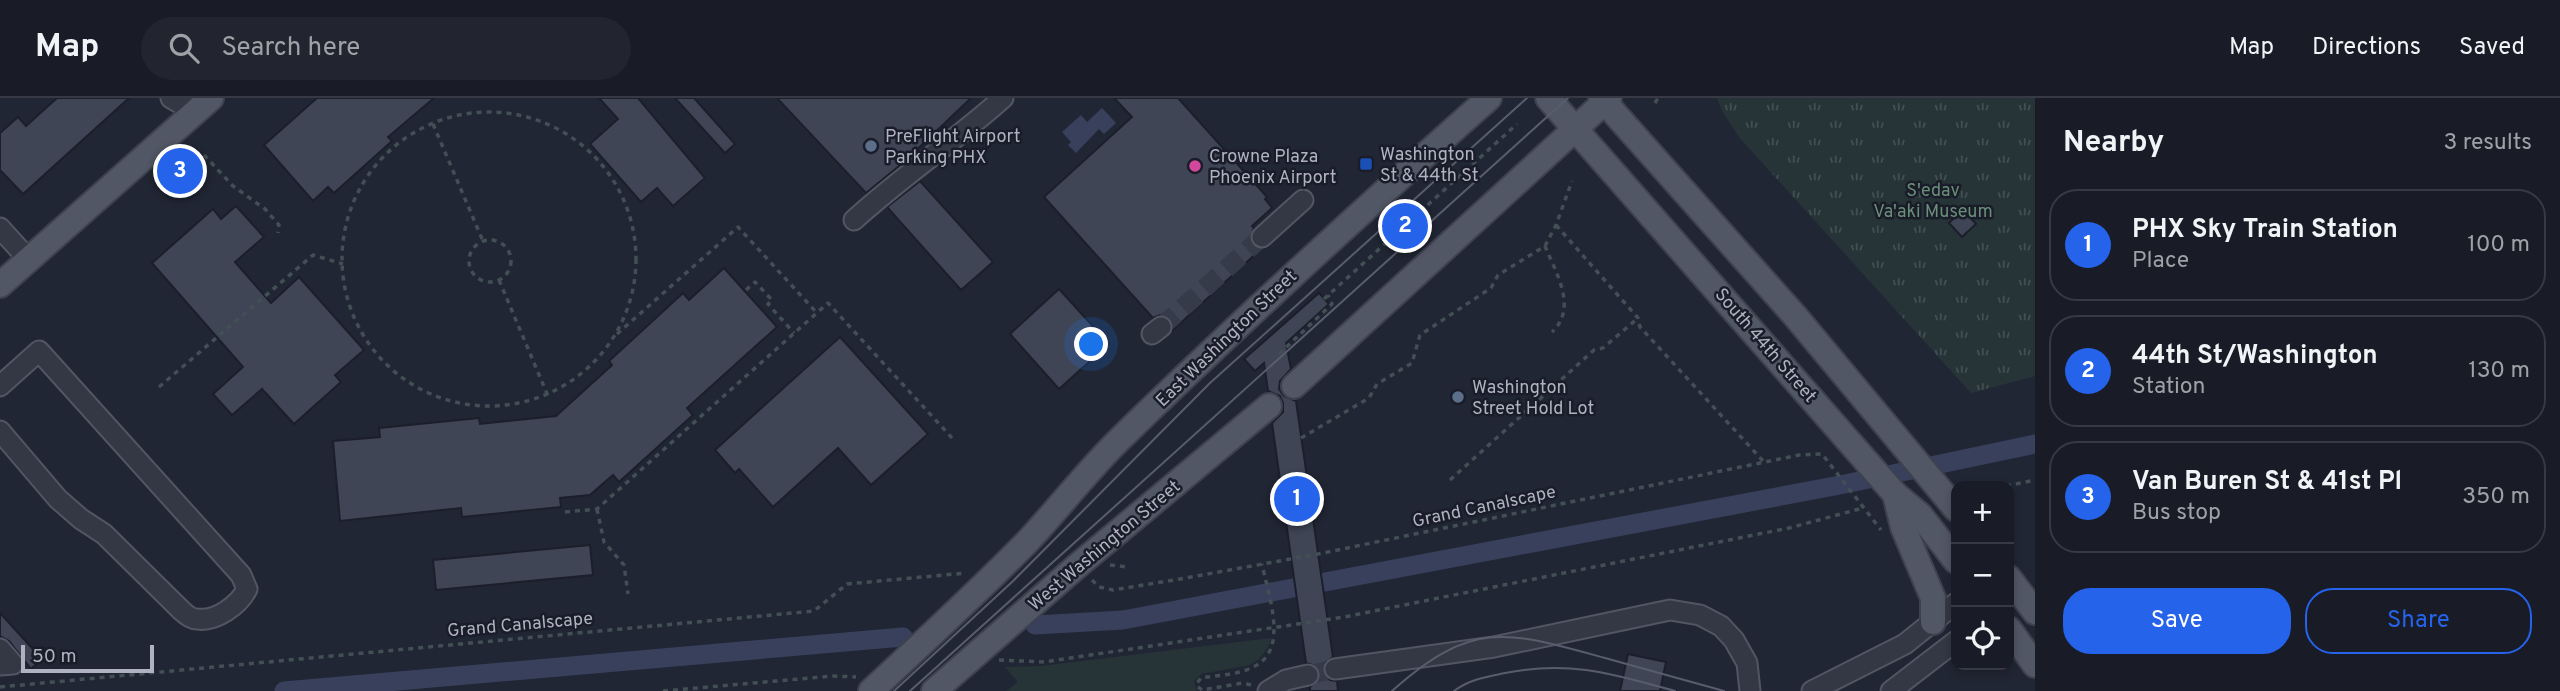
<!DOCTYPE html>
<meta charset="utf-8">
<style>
body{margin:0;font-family:Overpass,sans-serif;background:#22252f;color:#f1f3f6}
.controls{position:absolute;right:21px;bottom:21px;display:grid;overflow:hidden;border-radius:14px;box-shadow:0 4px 10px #0003}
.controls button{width:63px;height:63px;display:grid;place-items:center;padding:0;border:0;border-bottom:2px solid #373a44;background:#191c27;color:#f1f3f6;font:35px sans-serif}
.scale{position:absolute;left:21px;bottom:18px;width:133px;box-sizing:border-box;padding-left:7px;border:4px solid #aeb2c1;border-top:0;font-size:19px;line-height:24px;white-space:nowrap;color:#aeb2c1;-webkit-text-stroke:5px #1a1d29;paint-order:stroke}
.you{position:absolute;left:1092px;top:247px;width:24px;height:24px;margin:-18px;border:5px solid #fff;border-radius:50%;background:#1a73e8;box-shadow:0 0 0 10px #1a73e833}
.badge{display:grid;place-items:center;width:46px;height:46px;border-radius:50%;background:#2563eb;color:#fff;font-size:23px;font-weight:700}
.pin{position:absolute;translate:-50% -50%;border:4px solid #fff;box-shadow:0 2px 7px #0006}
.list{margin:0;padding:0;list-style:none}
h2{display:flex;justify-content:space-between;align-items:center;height:91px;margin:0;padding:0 28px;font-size:30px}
h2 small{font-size:23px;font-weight:400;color:#9fa1a7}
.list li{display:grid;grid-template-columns:46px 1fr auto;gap:21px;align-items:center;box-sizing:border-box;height:112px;margin:0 14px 14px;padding:0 14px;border:2px solid #373a44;border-radius:28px}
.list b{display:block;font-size:26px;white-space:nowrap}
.list p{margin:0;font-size:23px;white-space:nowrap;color:#9fa1a7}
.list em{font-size:23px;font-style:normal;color:#9fa1a7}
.actions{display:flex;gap:14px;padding:21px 28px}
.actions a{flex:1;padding:16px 0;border:2px solid #2563eb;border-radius:28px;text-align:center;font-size:24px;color:#2563eb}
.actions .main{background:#2563eb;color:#fff}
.icon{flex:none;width:38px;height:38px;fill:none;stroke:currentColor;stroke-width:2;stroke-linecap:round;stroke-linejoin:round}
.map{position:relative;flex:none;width:2035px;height:593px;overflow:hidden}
header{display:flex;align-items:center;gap:42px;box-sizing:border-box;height:98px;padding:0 35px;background:#191c27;border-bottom:2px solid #373a44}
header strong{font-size:33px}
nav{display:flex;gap:38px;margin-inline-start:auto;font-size:24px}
.search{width:490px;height:63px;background:#22252f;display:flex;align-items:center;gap:18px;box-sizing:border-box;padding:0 24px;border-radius:38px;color:#9fa1a7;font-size:26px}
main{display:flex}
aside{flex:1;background:#191c27}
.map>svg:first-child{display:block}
.grass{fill:#263438}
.park{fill:url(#park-tufts)}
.water{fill:#38405c}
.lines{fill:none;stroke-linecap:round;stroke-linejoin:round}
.canal{stroke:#38405c;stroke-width:19}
.building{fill:#3f4555;stroke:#1c1f2b;stroke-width:2}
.minor-tunnel{stroke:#363b49;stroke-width:19;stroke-dasharray:19 10;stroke-linecap:butt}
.minor-casing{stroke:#525562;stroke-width:23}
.major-casing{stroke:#3e414e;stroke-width:28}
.path{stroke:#424f54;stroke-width:3.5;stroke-dasharray:5 5;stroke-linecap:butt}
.minor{stroke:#343844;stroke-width:19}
.major{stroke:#525765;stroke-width:24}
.tram{stroke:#585d6d;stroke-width:2}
.service-dot{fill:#5c6f8a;stroke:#1a1d29;stroke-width:2.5}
.transit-dot{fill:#1a4fb4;stroke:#1a1d29;stroke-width:2.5}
.hotel-dot{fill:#d1479c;stroke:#1a1d29;stroke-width:2.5}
.labels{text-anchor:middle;stroke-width:5;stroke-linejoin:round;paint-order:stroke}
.poi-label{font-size:18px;fill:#aeb2c1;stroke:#1a1d29;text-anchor:start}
.park-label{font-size:18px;fill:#698f78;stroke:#1a1d29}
.street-label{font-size:18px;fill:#aeb2c1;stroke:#1a1d29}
</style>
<header>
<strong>Map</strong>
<div class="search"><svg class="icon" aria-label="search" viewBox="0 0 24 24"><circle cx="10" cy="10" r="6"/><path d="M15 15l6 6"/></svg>Search here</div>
<nav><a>Map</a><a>Directions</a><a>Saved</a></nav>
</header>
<main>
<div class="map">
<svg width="2035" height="593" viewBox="0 0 2035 593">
<defs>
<pattern id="park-tufts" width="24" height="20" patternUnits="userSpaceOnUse" patternTransform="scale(1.75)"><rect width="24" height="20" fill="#263438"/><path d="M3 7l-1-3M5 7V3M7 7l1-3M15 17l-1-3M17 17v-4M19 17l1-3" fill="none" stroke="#434f53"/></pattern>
</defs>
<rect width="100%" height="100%" fill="#212634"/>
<path class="grass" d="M1271,540c-3,12 -10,21 -21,27l-49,9 -7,7 3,10h-191l12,-9 -13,-15 36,-1z"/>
<polygon class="park" points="1717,0 2035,0 2035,278 1971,295 1739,39 1722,13"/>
<polygon class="water" points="1102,10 1116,25 1104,36 1099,31 1076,55 1068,47 1071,44 1062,34 1081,17 1087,24"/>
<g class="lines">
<g class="canal">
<polyline points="1035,527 1123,522 1840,387 2035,346"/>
<polyline points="284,593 903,539"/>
</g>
</g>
<g class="building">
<polygon points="57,0 129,0 23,96 0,72 0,35 18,19 26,28"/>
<polygon points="317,0 434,0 388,39 392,43 334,95 328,89 313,103 264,47"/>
<polygon points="599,0 638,0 705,80 673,108 657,90 641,104 590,46 618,21"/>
<polygon points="675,0 694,0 735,46 725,55"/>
<polygon points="777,0 971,0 904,64 866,95"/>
<polygon points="1114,0 1178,0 1267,99 1265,101 1272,110 1252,128 1254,130 1250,142 1253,148 1261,151 1173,232 1170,221 1160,217 1153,220 1044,99 1132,19"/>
<polygon points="920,83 993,164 961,192 887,109"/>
<polygon points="236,108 264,139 235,164 271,205 299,179 364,252 335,277 341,284 294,326 262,291 232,317 213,296 243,269 152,165 213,111 221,121"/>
<polygon points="1963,111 1976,126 1962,139 1949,125"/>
<polygon points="724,170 777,229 687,310 693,317 619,384 613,377 590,397 560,400 561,409 462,419 461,410 340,423 333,343 380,339 379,330 479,320 480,326 556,318 612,267 609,263 683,195 689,202"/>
<polygon points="1059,191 1109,246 1059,291 1010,236"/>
<polygon points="1319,195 1329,206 1286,245 1291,271 1280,283 1279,291 1284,298 1296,303 1333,559 1324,566 1323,573 1330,582 1337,583 1338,593 1310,593 1310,589 1319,581 1320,575 1316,568 1306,565 1272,325 1283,314 1283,305 1280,298 1268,293 1264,265 1255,273 1244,261"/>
<polygon points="840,239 928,336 871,387 838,350 773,409 739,371 735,375 715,352"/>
<polygon points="590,447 593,477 436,492 433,462"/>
<polygon points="0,515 42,561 31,571 9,543 0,538"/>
<polygon points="1628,556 1666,564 1660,593 1620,593"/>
</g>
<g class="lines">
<g class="minor-tunnel">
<polyline points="1161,229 1262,139"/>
<polyline points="1308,577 1335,571"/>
</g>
<defs>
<g id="minor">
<polyline points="171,0 195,14"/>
<path d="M854,122c47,-43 101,-79 149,-122"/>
<polyline points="0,130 29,162"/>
<polyline points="1262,139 1303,102"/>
<polyline points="1152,236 1161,229"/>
<path d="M0,288l39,-35 202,224 6,14c-8,16 -31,33 -50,30 -6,0 -10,-4 -15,-8l-78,-77 -23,-15 -23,-20 -58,-68"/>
<polyline points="0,551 13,566 0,567"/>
<polyline points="1335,571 1494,549 1670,512 1700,517 1721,528 1734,542 1747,565 1750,593"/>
<polyline points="1268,593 1286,582 1308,577"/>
<polyline points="1812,593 1905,546 1956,505"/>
<polyline points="1891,593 1956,543"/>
</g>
<g id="major">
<polyline points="1548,0 1895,396 1920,417 1956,463"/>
<polyline points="1601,0 1796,219 1956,411"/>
<polyline points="0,187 211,0"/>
<polyline points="1294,288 1609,0"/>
<polyline points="1895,396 1903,429 1933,500 1933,524"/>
<polyline points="2009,480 2035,514"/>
<polyline points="2009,531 2035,567"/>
<path d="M871,593c53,-49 106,-98 157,-150 31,-33 59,-70 92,-102 120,-117 244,-230 369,-341"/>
<polyline points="934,593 1076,469 1269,308"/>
</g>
</defs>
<use href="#minor" class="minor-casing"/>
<use href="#major" class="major-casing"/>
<g class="path">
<polyline points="1655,5 1658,0"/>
<circle cx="489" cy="161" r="147"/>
<polyline points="433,26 483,143"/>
<polyline points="204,57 233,88 265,111 279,127 278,135"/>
<polyline points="1556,127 1638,220 1640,229 1764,364"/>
<circle cx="490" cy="163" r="21"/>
<path d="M1545,148c11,27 33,62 7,86"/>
<polyline points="499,182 548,298"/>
<polyline points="746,192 755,184 772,202 768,206 794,235"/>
<polyline points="1324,201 1517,26"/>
<polyline points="617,236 738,129 817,215"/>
<polyline points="1279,256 1332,206 1328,197"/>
<polyline points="159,289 313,157 343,166"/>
<polyline points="1301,340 1369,300 1377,286 1412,265 1420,237 1491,190 1498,177 1545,148 1556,127 1572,83"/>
<polyline points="1450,382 1594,252 1603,250 1638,220"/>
<polyline points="2006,388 2035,382"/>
<polyline points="597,411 604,444 624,467 628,496"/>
<polyline points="565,414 597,411 828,205 953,341"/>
<polyline points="1110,467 1128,469"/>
<polyline points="1092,482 1099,489 1113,492 1180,481 1318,456 1799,357 1822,356 1881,432"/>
<polyline points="999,562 1044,564 1344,519 1789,430 1863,410"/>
<path d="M1251,587l-8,-2 -41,7 -5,-4v-3l4,-5c18,-3 38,-3 54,-12 34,-17 13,-72 7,-102"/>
<polyline points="0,589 814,513 847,486 966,475"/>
<polyline points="663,593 833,578 856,579"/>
</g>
<use href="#minor" class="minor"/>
<use href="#major" class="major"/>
<g class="tram">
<polyline points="894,593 1012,484 1210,285 1527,0"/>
<polyline points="910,593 1568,0"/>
<path d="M1392,593c81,-72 115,-60 213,-33 40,11 80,22 119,33"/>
<path d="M1454,593c16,-12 32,-14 51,-18 65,-13 108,1 170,18"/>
</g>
</g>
<g class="service-dot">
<circle cx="871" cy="48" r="7"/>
<circle cx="1458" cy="299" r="7"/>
</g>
<rect class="transit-dot" x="1359" y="59" width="14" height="14" rx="3.5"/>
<circle class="hotel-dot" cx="1195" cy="68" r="7"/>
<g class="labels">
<g class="poi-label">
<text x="885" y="44">PreFlight Airport<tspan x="885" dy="21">Parking PHX</tspan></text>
<text x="1380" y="62">Washington<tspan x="1380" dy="21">St &amp; 44th St</tspan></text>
<text x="1209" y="64">Crowne Plaza<tspan x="1209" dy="21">Phoenix Airport</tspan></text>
<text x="1472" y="295">Washington<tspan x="1472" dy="21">Street Hold Lot</tspan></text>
</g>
<g class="park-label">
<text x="1933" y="98">S'edav<tspan x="1933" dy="21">Va'aki Museum</tspan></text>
</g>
<g class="street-label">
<text transform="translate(1226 240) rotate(-44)" y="6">East Washington Street</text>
<text transform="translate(1766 247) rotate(49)" y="6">South 44th Street</text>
<text transform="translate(1484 408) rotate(-12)" y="6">Grand Canalscape</text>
<text transform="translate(1104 447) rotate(-40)" y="6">West Washington Street</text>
<text transform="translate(520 526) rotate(-5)" y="6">Grand Canalscape</text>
</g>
</g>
</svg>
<div class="controls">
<button>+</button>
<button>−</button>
<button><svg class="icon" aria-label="locate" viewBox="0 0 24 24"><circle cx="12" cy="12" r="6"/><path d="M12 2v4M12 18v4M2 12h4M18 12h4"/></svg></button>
</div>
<div class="scale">50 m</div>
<div class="you"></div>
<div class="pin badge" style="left:1297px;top:401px">1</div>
<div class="pin badge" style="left:1405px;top:128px">2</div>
<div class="pin badge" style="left:180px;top:73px">3</div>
</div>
<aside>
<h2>Nearby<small>3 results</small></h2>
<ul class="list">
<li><span class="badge">1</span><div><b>PHX Sky Train Station</b><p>Place</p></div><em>100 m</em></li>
<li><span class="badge">2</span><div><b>44th St/Washington</b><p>Station</p></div><em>130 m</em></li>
<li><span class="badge">3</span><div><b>Van Buren St &amp; 41st Pl</b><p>Bus stop</p></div><em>350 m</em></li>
</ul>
<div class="actions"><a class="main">Save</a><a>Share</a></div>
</aside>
</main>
